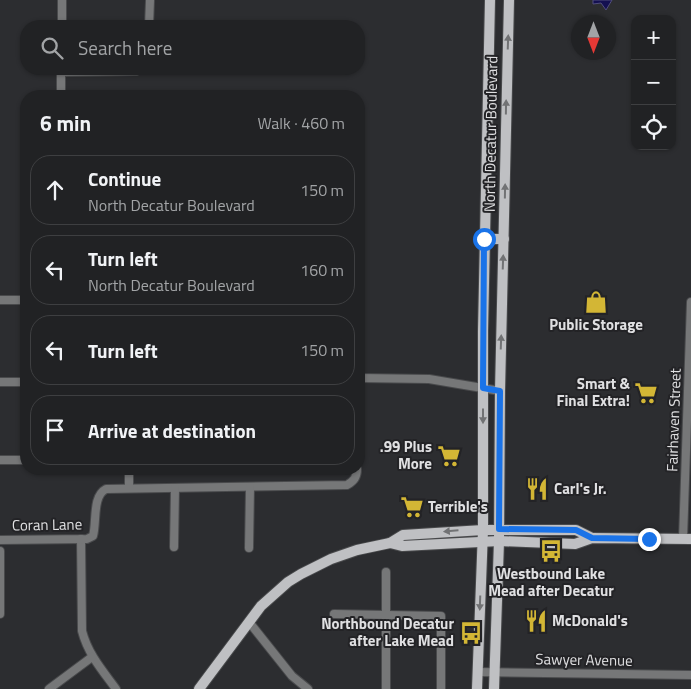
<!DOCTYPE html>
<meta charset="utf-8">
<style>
body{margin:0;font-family:"Titillium Web",sans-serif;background:#2d2f31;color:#f1f3f6}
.controls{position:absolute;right:15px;top:15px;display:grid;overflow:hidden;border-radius:10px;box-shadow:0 1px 4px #0004}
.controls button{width:45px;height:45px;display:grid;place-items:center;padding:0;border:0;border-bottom:1px solid #3e3f41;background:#212224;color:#f1f3f6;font:25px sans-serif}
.compass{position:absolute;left:571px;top:15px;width:45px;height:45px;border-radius:50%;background:#212224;box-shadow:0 1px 4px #0004;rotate:180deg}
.stop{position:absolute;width:15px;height:15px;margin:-11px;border:4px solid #1a73e8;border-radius:50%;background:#fff}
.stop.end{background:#1a73e8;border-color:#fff;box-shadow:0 1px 5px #0008}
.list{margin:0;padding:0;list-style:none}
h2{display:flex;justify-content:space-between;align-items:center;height:65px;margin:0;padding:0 20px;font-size:21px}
h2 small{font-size:16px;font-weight:400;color:#a2a4a6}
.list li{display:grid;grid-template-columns:32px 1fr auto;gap:15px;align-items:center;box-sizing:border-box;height:70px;margin:0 10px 10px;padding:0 10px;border:1px solid #3e3f41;border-radius:20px}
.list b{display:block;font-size:19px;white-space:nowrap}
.list p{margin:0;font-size:16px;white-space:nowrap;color:#a2a4a6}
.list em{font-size:16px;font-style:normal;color:#a2a4a6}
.icon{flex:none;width:28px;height:28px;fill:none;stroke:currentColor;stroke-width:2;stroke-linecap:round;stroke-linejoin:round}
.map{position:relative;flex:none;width:691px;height:689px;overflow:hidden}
.search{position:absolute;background:#212224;box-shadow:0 1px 4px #0004;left:20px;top:20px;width:345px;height:55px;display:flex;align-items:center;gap:12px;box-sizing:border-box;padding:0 18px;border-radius:20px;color:#a2a4a6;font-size:19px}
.panel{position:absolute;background:#212224;box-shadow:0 1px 4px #0004;left:20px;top:90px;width:345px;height:385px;border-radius:20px}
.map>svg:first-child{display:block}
.water{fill:#141051;stroke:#514e7c}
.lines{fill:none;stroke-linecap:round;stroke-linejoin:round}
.minor-casing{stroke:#494a4c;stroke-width:10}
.major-casing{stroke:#494a4c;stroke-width:12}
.minor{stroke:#767778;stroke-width:8}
.major{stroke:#bfc0c3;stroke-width:10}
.oneway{fill:#717274}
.route{stroke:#1a73e8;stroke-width:6}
.labels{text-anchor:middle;stroke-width:4;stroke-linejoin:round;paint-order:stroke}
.street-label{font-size:15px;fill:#e0e0e2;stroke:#232326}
.poi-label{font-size:15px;font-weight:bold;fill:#e0e0e2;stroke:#232326;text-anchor:end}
</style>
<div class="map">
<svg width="691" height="689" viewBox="0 0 691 689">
<rect width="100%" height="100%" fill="#2c2d30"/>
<polygon class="water" points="593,0 612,0 606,10 601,3 593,4"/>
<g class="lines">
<defs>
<g id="minor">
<polyline points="62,26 62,0"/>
<polyline points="149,26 150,0"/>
<polyline points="61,72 136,71 140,69"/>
<polyline points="61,96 61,69"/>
<polyline points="0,300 26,300"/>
<polyline points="359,378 429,379 500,391"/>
<polyline points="0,382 26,382"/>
<polyline points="0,460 26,460"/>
<polyline points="129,488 129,469"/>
<path d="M81,539l1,92c6,23 20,39 34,58"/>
<polyline points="683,539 691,302"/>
<path d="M0,540l87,-1 6,-3c4,-14 -1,-40 13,-47l241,-4c7,-4 10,-8 10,-16"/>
<polyline points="174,547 175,488"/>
<polyline points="249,548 250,487"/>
<polyline points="0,551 0,614"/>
<polyline points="386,572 386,689"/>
<polyline points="334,614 441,616 441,689"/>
<polyline points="249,622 292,676 308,689"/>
<polyline points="477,672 691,675"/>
<polyline points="49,689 92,657"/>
</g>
<g id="major">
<polyline points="484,239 504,239"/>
<polyline points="390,543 402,546 499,541 575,544 592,538 691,539"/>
<polyline points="199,689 261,606 288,582 301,574 331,559 357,550 390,543 403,535 483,530 576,530 592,538"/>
<polyline points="477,689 483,530 483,331 490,0"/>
<polyline points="494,689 499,541 500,391 509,0"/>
</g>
</defs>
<use href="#minor" class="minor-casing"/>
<use href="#major" class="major-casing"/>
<use href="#minor" class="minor"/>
<use href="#major" class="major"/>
</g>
<defs><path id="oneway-solid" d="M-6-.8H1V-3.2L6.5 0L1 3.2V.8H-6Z" transform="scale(1.25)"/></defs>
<g class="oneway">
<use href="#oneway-solid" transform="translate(508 42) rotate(-88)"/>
<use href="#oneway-solid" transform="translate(506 107) rotate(-89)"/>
<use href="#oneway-solid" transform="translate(505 191) rotate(-89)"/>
<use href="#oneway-solid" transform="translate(503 262) rotate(-88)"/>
<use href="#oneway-solid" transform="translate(501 342) rotate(-88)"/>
<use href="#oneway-solid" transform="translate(483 416) rotate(90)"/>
<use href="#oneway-solid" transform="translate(451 531) rotate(175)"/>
<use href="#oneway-solid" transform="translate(480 603) rotate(92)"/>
</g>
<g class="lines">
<polyline class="route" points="484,239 483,388 500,391 499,529 576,530 592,538 649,539"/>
</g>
<defs>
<symbol id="shop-bare" viewBox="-9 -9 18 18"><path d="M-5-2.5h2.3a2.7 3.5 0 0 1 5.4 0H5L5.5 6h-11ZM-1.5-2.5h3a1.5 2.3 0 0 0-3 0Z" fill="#d3b635" stroke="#232326" stroke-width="2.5" paint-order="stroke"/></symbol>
<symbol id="supermarket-bare" viewBox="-9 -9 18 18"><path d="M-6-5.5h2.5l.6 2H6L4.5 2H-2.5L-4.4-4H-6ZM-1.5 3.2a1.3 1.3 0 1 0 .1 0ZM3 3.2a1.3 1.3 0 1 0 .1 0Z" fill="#d3b635" stroke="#232326" stroke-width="2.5" paint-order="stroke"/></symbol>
<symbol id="restaurant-bare" viewBox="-9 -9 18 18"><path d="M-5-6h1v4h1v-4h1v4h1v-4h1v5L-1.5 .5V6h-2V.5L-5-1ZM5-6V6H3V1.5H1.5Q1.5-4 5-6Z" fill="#d3b635" stroke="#232326" stroke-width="2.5" paint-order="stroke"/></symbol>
<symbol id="bus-bare" viewBox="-9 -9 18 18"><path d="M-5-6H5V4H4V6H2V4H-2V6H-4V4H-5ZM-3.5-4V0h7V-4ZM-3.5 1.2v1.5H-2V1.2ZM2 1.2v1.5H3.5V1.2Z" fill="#d3b635" stroke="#232326" stroke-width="2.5" paint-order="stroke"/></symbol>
</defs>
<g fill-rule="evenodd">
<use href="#shop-bare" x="580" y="286" width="32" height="32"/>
<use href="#supermarket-bare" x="630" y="377" width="32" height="32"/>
<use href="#supermarket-bare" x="433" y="440" width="32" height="32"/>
<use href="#restaurant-bare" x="521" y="473" width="32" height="32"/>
<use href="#supermarket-bare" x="396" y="491" width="32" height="32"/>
<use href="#bus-bare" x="535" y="535" width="32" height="32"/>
<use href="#restaurant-bare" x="520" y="605" width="32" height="32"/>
<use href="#bus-bare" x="455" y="617" width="32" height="32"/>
</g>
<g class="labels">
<g class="street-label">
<text transform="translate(491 134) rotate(-89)" y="5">North Decatur Boulevard</text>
<text transform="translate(674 420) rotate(-88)" y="5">Fairhaven Street</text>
<text transform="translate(47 525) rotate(-1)" y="5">Coran Lane</text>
<text transform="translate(584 660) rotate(1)" y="5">Sawyer Avenue</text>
</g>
<g class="poi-label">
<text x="596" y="330" text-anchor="middle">Public Storage</text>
<text x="630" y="389">Smart &amp;<tspan x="630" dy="17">Final Extra!</tspan></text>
<text x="432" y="452">.99 Plus<tspan x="432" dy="17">More</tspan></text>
<text x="554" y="494" text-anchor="start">Carl's Jr.</text>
<text x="428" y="512" text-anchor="start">Terrible's</text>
<text x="551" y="579" text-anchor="middle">Westbound Lake<tspan x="551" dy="17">Mead after Decatur</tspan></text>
<text x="552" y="626" text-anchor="start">McDonald's</text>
<text x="454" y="629">Northbound Decatur<tspan x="454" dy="17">after Lake Mead</tspan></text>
</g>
</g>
</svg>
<div class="controls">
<button>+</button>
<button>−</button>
<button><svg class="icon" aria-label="locate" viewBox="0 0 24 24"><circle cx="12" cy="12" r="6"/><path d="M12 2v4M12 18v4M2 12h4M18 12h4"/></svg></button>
</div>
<svg class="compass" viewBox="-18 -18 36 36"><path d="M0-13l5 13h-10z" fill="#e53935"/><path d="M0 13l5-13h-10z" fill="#a2a4a6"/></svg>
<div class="stop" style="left:484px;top:239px"></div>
<div class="stop end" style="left:649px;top:539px"></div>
<div class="search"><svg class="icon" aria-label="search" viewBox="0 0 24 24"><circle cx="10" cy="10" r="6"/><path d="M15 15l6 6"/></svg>Search here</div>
<section class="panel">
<h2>6 min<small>Walk · 460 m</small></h2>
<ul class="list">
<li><svg class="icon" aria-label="ahead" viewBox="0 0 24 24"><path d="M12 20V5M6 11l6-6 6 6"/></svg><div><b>Continue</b><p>North Decatur Boulevard</p></div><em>150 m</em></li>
<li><svg class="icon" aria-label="left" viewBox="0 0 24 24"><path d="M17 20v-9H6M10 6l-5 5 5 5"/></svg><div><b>Turn left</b><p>North Decatur Boulevard</p></div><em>160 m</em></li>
<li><svg class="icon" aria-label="left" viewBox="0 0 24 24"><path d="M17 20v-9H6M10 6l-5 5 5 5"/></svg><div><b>Turn left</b></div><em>150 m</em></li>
<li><svg class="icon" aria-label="arrive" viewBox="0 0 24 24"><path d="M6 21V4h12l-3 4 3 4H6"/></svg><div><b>Arrive at destination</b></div></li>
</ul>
</section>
</div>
